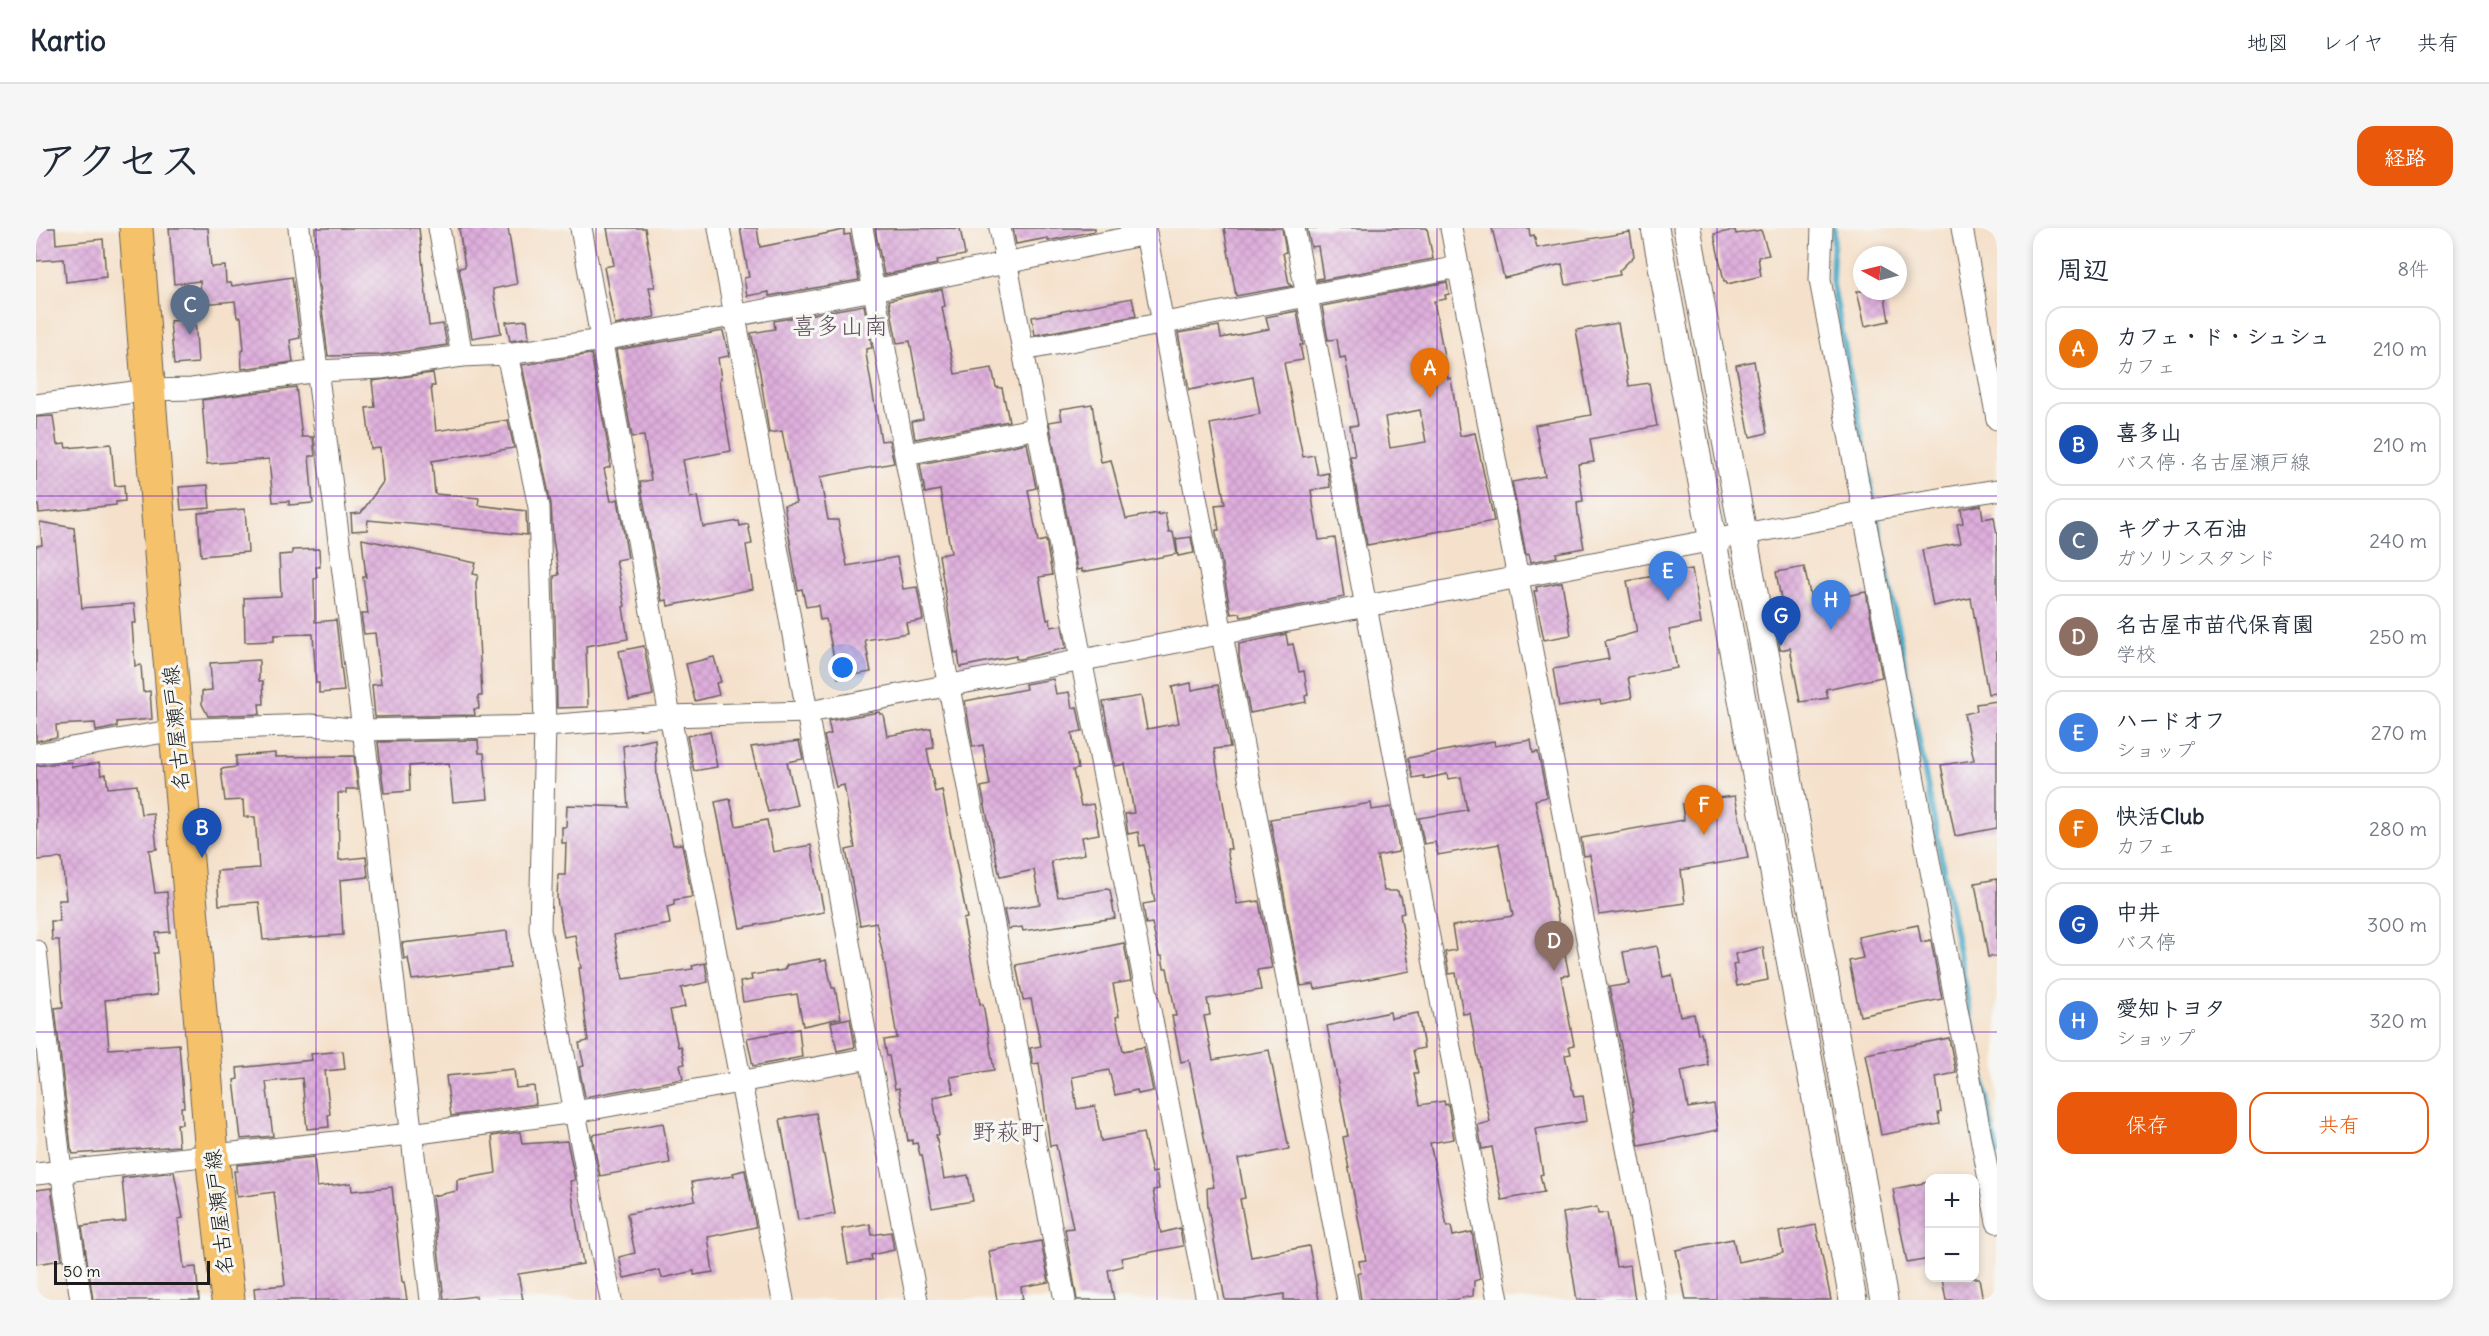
<!DOCTYPE html>
<html lang="ja">
<meta charset="utf-8">
<style>
body{margin:0;font-family:Delius,"Klee One",sans-serif;background:#f6f6f7;color:#1f2937}
.controls{position:absolute;right:18px;bottom:18px;display:grid;overflow:hidden;border-radius:12px;box-shadow:0 3px 9px #0003}
.controls button{width:54px;height:54px;display:grid;place-items:center;padding:0;border:0;border-bottom:2px solid #e0e1e3;background:#fff;color:#1f2937;font:30px sans-serif}
.compass{position:absolute;left:1817px;top:18px;width:54px;height:54px;border-radius:50%;background:#fff;box-shadow:0 3px 9px #0003;rotate:277deg}
.scale{position:absolute;left:18px;bottom:15px;width:156px;box-sizing:border-box;padding-left:6px;border:3px solid #1c1c1c;border-top:0;font-size:16px;line-height:21px;white-space:nowrap;color:#1c1c1c;-webkit-text-stroke:4px #f6f6f2;paint-order:stroke}
.you{position:absolute;left:807px;top:440px;width:21px;height:21px;margin:-15px;border:4px solid #fff;border-radius:50%;background:#1a73e8;box-shadow:0 0 0 9px #1a73e833}
.badge{display:grid;place-items:center;width:39px;height:39px;border-radius:50%;background:#ea580c;color:#fff;font-size:20px;font-weight:700}
.pin{position:absolute;translate:-50% -50px;filter:drop-shadow(0 2px 3px #0008)}
.pin::after{content:'';position:absolute;top:32px;width:21px;height:18px;background:inherit;clip-path:polygon(0 0,100% 0,50% 100%)}
.list{margin:0;padding:0;list-style:none}
h2{display:flex;justify-content:space-between;align-items:center;height:78px;margin:0;padding:0 24px;font-size:26px}
h2 small{font-size:20px;font-weight:400;color:#747a83}
.list li{display:grid;grid-template-columns:39px 1fr auto;gap:18px;align-items:center;box-sizing:border-box;height:84px;margin:0 12px 12px;padding:0 12px;border:2px solid #e0e1e3;border-radius:18px}
.list b{display:block;font-size:22px;white-space:nowrap}
.list p{margin:0;font-size:20px;white-space:nowrap;color:#747a83}
.list em{font-size:20px;font-style:normal;color:#747a83}
.actions{display:flex;gap:12px;padding:18px 24px}
.actions a{flex:1;padding:14px 0;border:2px solid #ea580c;border-radius:18px;text-align:center;font-size:21px;color:#ea580c}
.actions .main{background:#ea580c;color:#fff}
.map{position:relative;flex:none;width:1961px;height:1072px;overflow:hidden;border-radius:18px}
header{display:flex;align-items:center;gap:36px;box-sizing:border-box;height:84px;padding:0 30px;background:#fff;border-bottom:2px solid #e0e1e3}
header strong{font-size:28px}
nav{display:flex;gap:33px;margin-inline-start:auto;font-size:21px}
.intro{display:flex;align-items:center;justify-content:space-between;box-sizing:border-box;height:144px;padding:0 36px}
h1{margin:0;font-size:42px}
.button{padding:15px 27px;border-radius:18px;background:#ea580c;color:#fff;font-size:21px;font-weight:700}
main{display:flex;gap:36px;padding:0 36px}
aside{flex:1;background:#fff;border-radius:18px;box-shadow:0 3px 9px #0003}
.map>svg:first-child{display:block}
.lines{fill:none;stroke-linecap:round;stroke-linejoin:round}
.stream{stroke:#49abc8;stroke-width:6}
.building{fill:url(#building-cross-hatch);fill-rule:evenodd}
.minor-casing{stroke:#686159;stroke-width:23}
.tertiary-casing{stroke:#686159;stroke-width:29}
.primary-casing{stroke:#686159;stroke-width:35}
.minor{stroke:#fff;stroke-width:21}
.tertiary{stroke:#fff;stroke-width:27}
.primary{stroke:#f5c16b;stroke-width:33}
.grid{fill:none;stroke:#7b2cbf;stroke-width:1.5;stroke-opacity:0.55}
.labels{text-anchor:middle;stroke-width:6;stroke-linejoin:round;paint-order:stroke}
.street-label{font-size:21px;fill:#1c1c1c;stroke:#f6f6f2}
.quarter-label{font-size:24px;fill:#604f5f;stroke:#f6f6f2}
</style>
<header>
<strong>Kartio</strong>
<nav><a>地図</a><a>レイヤ</a><a>共有</a></nav>
</header>
<div class="intro"><h1>アクセス</h1><a class="button">経路</a></div>
<main>
<div class="map">
<svg width="1961" height="1072" viewBox="0 0 1961 1072">
<defs>
<pattern id="building-cross-hatch" width="8" height="8" patternUnits="userSpaceOnUse" patternTransform="scale(1.5)"><rect width="8" height="8" fill="#deaedc"/><path d="M0 0l8 8M0 8l8-8" fill="none" stroke="#be95bc"/></pattern>
</defs>
<rect width="100%" height="100%" fill="#f6f6f2"/>
<filter id="ink" filterUnits="userSpaceOnUse"><feTurbulence type="fractalNoise" baseFrequency=".0167" numOctaves="2"/><feDisplacementMap in="SourceGraphic" scale="12" xChannelSelector="R" yChannelSelector="G"/><feConvolveMatrix kernelMatrix="1 2 1 2 8 2 1 2 1" color-interpolation-filters="sRGB"/></filter>
<filter id="wash" filterUnits="userSpaceOnUse"><feTurbulence type="fractalNoise" baseFrequency=".008" numOctaves="4" result="noise"/><feDisplacementMap in="SourceGraphic" scale="24" xChannelSelector="R" yChannelSelector="G"/><feGaussianBlur stdDeviation="1.35" result="paint"/><feColorMatrix in="noise" values="0 0 0 0 0 0 0 0 0 0 0 0 0 0 0 0 0 1.4 0 .05"/><feComposite in="paint" operator="in"/></filter>
<g filter="url(#wash)">
<rect width="100%" height="100%" fill="#f5e1cb"/>
<g class="lines">
<polyline class="stream" points="1798,0 1796,52 1961,926"/>
</g>
<g id="blocks">
<g class="building">
<polygon points="0,0 19,0 20,16 67,11 70,49 30,54 28,31 0,33"/>
<polygon points="133,0 172,0 175,39 189,38 190,55 195,55 196,58 256,49 264,110 254,112 257,134 206,141 205,123 208,122 205,89 201,89 199,73 166,76 164,53 138,56"/>
<polygon points="279,0 383,0 393,98 407,96 411,117 344,127 292,128 281,43"/>
<polygon points="423,0 472,0 481,56 457,61 465,105 436,110 423,40 429,39"/>
<polygon points="571,0 609,0 619,59 613,59 619,89 579,97 568,39 578,37"/>
<polygon points="704,0 721,0 724,19 808,2 808,7 814,6 823,52 733,68 733,64 711,68 708,50 713,49"/>
<polygon points="924,0 929,27 901,32 902,36 848,47 839,1"/>
<polygon points="977,0 1059,0 1059,3 1012,13 1012,10 980,16"/>
<polygon points="1188,0 1246,0 1250,24 1247,25 1253,56 1256,58 1200,68"/>
<polygon points="1271,0 1391,0 1397,31 1281,53 1281,51 1287,50 1282,18 1275,19"/>
<polygon points="1456,0 1493,0 1494,8 1498,7 1501,20 1594,4 1598,28 1583,43 1584,47 1530,57 1526,36 1468,50"/>
<polygon points="1699,2 1700,6 1725,2 1733,27 1722,29 1725,48 1691,56 1690,53 1688,53 1678,6"/>
<path d="M1411,54l2,12 -4,1 1,4 -12,2 14,78 3,-1 9,58 15,-3 19,88 -127,24 -17,-89h5l-5,-30 8,-1 -13,-68 -5,1 -3,-19 -9,1 -6,-34zM1384,182l6,32 -36,6 -5,-31z"/>
<polygon points="906,61 909,78 906,79 919,146 956,140 960,159 966,160 973,193 879,211 876,193 887,191 881,151 874,113 861,115 853,72"/>
<polygon points="1821,63 1848,63 1853,93 1829,98"/>
<polygon points="1096,70 1100,88 999,107 996,89"/>
<polygon points="828,77 836,120 830,121 830,126 845,213 853,212 858,235 784,249 792,292 802,292 811,338 861,329 867,361 881,359 887,392 870,395 872,405 829,412 835,444 802,450 790,391 784,392 782,377 770,379 766,361 762,362 748,277 760,275 746,203 733,205 724,145 715,105 739,101 738,93"/>
<polygon points="1261,83 1267,117 1264,117 1267,132 1248,135 1267,229 1278,227 1282,247 1292,245 1294,259 1275,262 1278,282 1283,312 1299,310 1308,369 1205,389 1204,385 1195,386 1180,305 1180,302 1183,302 1179,277 1189,276 1174,196 1224,186 1217,149 1153,162 1142,105 1183,98 1185,110 1233,101 1230,89"/>
<polygon points="159,91 162,135 138,137 134,93"/>
<polygon points="491,92 493,110 474,113 470,94"/>
<polygon points="1582,95 1593,158 1613,155 1621,198 1554,211 1558,234 1542,236 1547,273 1541,274 1542,287 1548,320 1520,325 1521,329 1495,334 1493,326 1490,327 1476,254 1509,248 1499,197 1555,187 1540,102"/>
<polygon points="687,103 693,128 682,130 685,151 683,152 695,223 647,232 654,270 661,268 667,299 703,293 704,298 712,296 716,316 710,317 717,361 632,378 631,372 626,373 604,254 615,252 608,208 596,209 580,122"/>
<polygon points="555,126 574,228 574,239 568,241 575,273 582,271 592,330 580,332 589,378 587,379 592,411 550,418 552,479 521,480 518,348 523,347 517,312 515,276 486,137"/>
<polygon points="1718,133 1731,205 1714,209 1700,137"/>
<polygon points="397,145 399,158 395,158 400,203 472,192 478,220 396,233 399,266 443,270 442,277 490,283 491,307 332,292 331,302 316,303 315,286 325,285 347,254 344,220 335,221 330,180 339,179 336,153"/>
<polygon points="260,159 266,209 277,209 279,228 273,228 277,275 253,277 253,273 237,274 233,231 171,236 166,172"/>
<polygon points="1056,176 1065,234 1075,232 1090,291 1122,285 1122,287 1129,285 1133,304 1137,304 1141,326 1046,344 1046,341 1041,342 1013,194 1026,192 1024,181"/>
<polygon points="17,188 21,217 29,216 30,220 75,216 79,258 88,257 89,273 80,274 80,277 3,285 2,277 0,277 0,189"/>
<polygon points="991,215 1000,260 992,262 1002,314 1010,312 1016,347 1003,349 1011,392 1014,391 1015,399 1026,397 1030,420 984,431 980,431 980,428 924,439 922,424 919,425 903,327 915,325 904,262 889,265 884,236"/>
<polygon points="172,257 174,280 145,282 143,259"/>
<polygon points="1945,277 1947,291 1958,289 1961,308 1961,465 1952,466 1935,370 1897,378 1886,322 1925,315 1921,296 1927,295 1925,281"/>
<polygon points="209,281 212,324 165,328 162,285"/>
<polygon points="4,294 38,300 46,380 98,376 100,395 96,395 99,438 105,437 107,464 114,463 116,491 81,494 81,499 60,503 59,495 20,497 21,509 0,513 0,318 6,317"/>
<polygon points="1155,309 1158,325 1142,328 1140,311"/>
<polygon points="326,311 440,335 437,346 442,347 440,355 446,468 442,468 443,481 438,481 439,487 339,489 336,457 345,456 339,405 328,406 325,386 332,386 327,349 330,349"/>
<polygon points="283,321 284,339 280,339 281,350 278,351 279,394 300,392 308,463 283,465 283,455 280,455 277,406 238,407 238,413 209,414 208,370 245,368 243,327 256,326 256,322"/>
<polygon points="1768,339 1776,375 1830,364 1846,449 1790,461 1792,470 1764,474 1754,420 1744,422 1742,406 1751,404 1740,344"/>
<polygon points="1656,341 1665,396 1633,402 1641,440 1592,449 1596,470 1565,476 1564,472 1523,479 1517,441 1573,431 1569,413 1601,404 1591,353"/>
<polygon points="1526,354 1535,407 1508,412 1498,363 1501,363 1500,359"/>
<polygon points="1250,406 1252,417 1257,416 1263,444 1268,443 1272,467 1269,468 1270,474 1214,485 1203,429 1203,416"/>
<polygon points="608,418 617,467 593,472 583,423"/>
<polygon points="678,429 685,454 680,455 683,467 659,473 650,436"/>
<polygon points="223,432 223,453 227,453 228,476 223,476 224,486 172,488 166,476 166,463 176,462 174,435"/>
<polygon points="1017,451 1020,466 1033,464 1036,480 1041,479 1046,503 1036,505 1042,541 1037,542 1045,578 1057,576 1063,606 1046,609 1049,626 1015,633 1022,669 1071,661 1074,662 1079,690 987,703 986,699 972,701 968,682 1004,676 998,642 964,649 945,559 954,557 947,517 937,519 929,473 990,461 989,456"/>
<polygon points="1155,455 1156,462 1182,457 1194,519 1178,521 1195,621 1191,621 1201,676 1223,673 1236,740 1221,742 1225,762 1171,771 1174,787 1168,788 1177,832 1233,822 1253,921 1202,931 1209,970 1204,971 1212,1013 1215,1029 1273,1018 1283,1072 1248,1072 1248,1066 1210,1072 1189,1072 1172,980 1171,960 1178,959 1153,832 1145,834 1136,788 1140,788 1131,740 1128,740 1126,728 1123,728 1116,695 1110,696 1107,676 1119,674 1110,625 1108,617 1104,618 1102,604 1092,606 1089,586 1098,585 1094,562 1089,536 1079,538 1067,474 1105,468 1111,501 1143,495 1136,459"/>
<polygon points="1961,473 1961,600 1919,608 1905,537 1938,532 1928,486 1941,483 1940,476"/>
<polygon points="843,484 844,486 847,486 851,508 895,500 898,520 891,521 899,564 906,562 931,690 927,691 944,776 947,776 958,842 914,849 918,865 897,869 903,907 900,907 908,951 932,947 937,973 896,980 886,927 884,927 881,915 876,916 876,912 872,913 863,860 859,861 853,828 851,828 848,812 861,810 849,737 840,694 824,697 810,622 819,620 808,557 800,559 788,508 795,506 792,493"/>
<polygon points="674,503 681,539 658,543 651,508"/>
<polygon points="619,511 621,549 637,617 646,616 656,669 638,672 638,677 631,679 634,696 578,707 587,751 657,741 656,738 669,735 672,754 645,760 649,779 634,782 642,819 645,818 649,836 644,837 647,851 549,869 543,839 548,838 543,815 552,813 543,740 545,740 539,707 528,709 521,671 522,647 529,647 530,615 526,615 526,599 530,599 531,577 592,579 587,518"/>
<polygon points="442,512 443,525 448,525 452,571 417,574 413,535 373,538 374,563 348,565 342,514"/>
<polygon points="1495,512 1497,525 1502,524 1511,569 1499,572 1533,747 1525,748 1538,817 1533,818 1535,826 1529,827 1538,869 1547,868 1551,893 1499,901 1507,946 1504,947 1508,964 1466,972 1456,919 1446,921 1442,897 1454,894 1434,785 1427,786 1420,745 1413,746 1409,724 1420,722 1416,698 1477,688 1463,616 1402,627 1399,614 1388,616 1383,590 1431,582 1425,549 1412,551 1411,546 1388,551 1388,548 1377,550 1372,530 1458,513 1459,518"/>
<polygon points="763,513 767,531 751,534 761,577 732,584 715,519"/>
<polygon points="239,525 239,529 318,528 322,561 310,561 310,565 302,565 303,632 330,629 332,649 304,652 307,707 227,712 223,674 183,677 181,643 223,640 219,589 208,589 207,572 189,573 185,541 200,539 200,528"/>
<polygon points="35,534 36,539 63,535 65,547 70,546 72,560 101,557 105,586 117,585 121,621 113,622 119,665 131,664 134,704 120,705 122,725 118,725 121,767 69,772 73,821 143,816 148,879 145,879 146,896 141,896 143,918 37,926 35,920 19,780 27,779 23,712 16,712 15,693 23,693 22,672 30,672 26,630 1,632 0,538"/>
<polygon points="1669,561 1681,570 1699,568 1712,630 1645,642 1649,675 1563,687 1554,627 1548,628 1545,610 1648,592 1646,576 1655,574"/>
<polygon points="694,571 700,598 731,592 737,624 775,617 788,684 704,700 679,574"/>
<polygon points="1335,575 1336,582 1355,579 1363,621 1362,624 1341,628 1348,663 1362,663 1363,668 1365,668 1368,685 1364,686 1374,743 1279,761 1278,756 1265,758 1234,591"/>
<polygon points="1961,651 1961,728 1952,729 1939,655"/>
<polygon points="1882,697 1885,714 1895,712 1906,771 1824,788 1813,733 1827,730 1822,709"/>
<polygon points="471,703 474,740 376,752 372,730 368,731 366,715"/>
<polygon points="1088,715 1095,753 1077,756 1083,788 1080,789 1087,823 1108,819 1117,863 1102,866 1101,862 1079,867 1073,842 1036,849 1041,881 1059,878 1065,913 1107,905 1116,945 1120,944 1123,961 1117,962 1125,1005 1144,1000 1147,1018 1085,1030 1087,1038 1072,1042 1078,1072 1041,1072 1029,1001 1037,1000 1020,917 1014,918 1003,835 997,836 994,820 1005,818 995,771 987,772 980,737"/>
<polygon points="1621,718 1627,749 1636,747 1644,788 1658,786 1662,806 1665,805 1672,837 1645,843 1652,880 1678,876 1682,902 1603,918 1597,882 1598,882 1573,759 1593,756 1587,724"/>
<polygon points="1727,719 1732,752 1701,758 1697,737 1701,736 1699,726"/>
<polygon points="784,731 784,734 790,732 796,760 799,760 805,790 767,798 761,766 707,774 704,754 716,752 715,747 748,742 751,737"/>
<polygon points="1354,784 1355,790 1382,785 1388,820 1377,822 1382,845 1378,845 1384,877 1408,873 1409,877 1412,876 1418,911 1394,915 1411,999 1415,998 1417,1008 1436,1004 1444,1051 1438,1053 1437,1068 1417,1072 1325,1072 1321,1045 1325,1045 1323,1033 1330,1032 1307,909 1312,908 1291,798"/>
<polygon points="814,790 819,819 801,823 795,794"/>
<polygon points="763,801 766,829 717,838 711,810"/>
<polygon points="1913,810 1920,845 1900,849 1905,884 1902,885 1904,896 1845,907 1830,826"/>
<polygon points="307,823 309,841 289,843 294,886 292,887 293,899 271,901 266,850 230,854 237,908 205,911 198,852 202,851 201,840 276,832 275,826"/>
<polygon points="478,841 480,860 498,858 500,876 415,888 410,848"/>
<polygon points="780,885 799,986 762,992 744,891"/>
<polygon points="627,895 634,935 564,948 556,907"/>
<polygon points="484,904 486,916 531,913 539,952 534,953 547,1036 482,1046 487,1072 441,1072 440,1068 408,1072 396,968 421,963 421,952 460,945 456,908"/>
<polygon points="278,929 281,959 315,955 316,963 356,959 366,1054 368,1054 371,1072 219,1072 218,1060 249,1057 238,964 201,969 198,943 201,943 201,937"/>
<polygon points="709,942 720,999 672,1009 677,1044 658,1047 658,1043 626,1050 624,1042 588,1050 583,1029 599,1025 591,986 659,972 656,954 698,948 697,945"/>
<polygon points="138,944 147,990 142,991 148,1040 160,1039 163,1072 57,1072 46,998 90,993 86,950"/>
<polygon points="1893,954 1893,1031 1871,1035 1857,961"/>
<polygon points="15,960 26,1032 0,1036 0,962"/>
<polygon points="1561,979 1562,986 1571,985 1580,1039 1594,1037 1599,1072 1541,1072 1527,985"/>
<polygon points="834,996 836,1007 855,1004 858,1022 835,1027 836,1032 812,1036 806,1001"/>
<polygon points="1780,997 1795,1072 1650,1072 1640,1022 1697,1011 1702,1034 1747,1025 1743,1004"/>
<polygon points="1005,1013 1013,1054 985,1059 987,1072 961,1072 953,1023"/>
<polygon points="1906,1050 1943,1050 1947,1072 1910,1072"/>
</g>
</g>
</g>
<g filter="url(#ink)">
<use href="#blocks" fill-opacity="0" stroke="#686159" stroke-width="1.5"/>
<g class="lines">
<defs>
<g id="minor">
<polyline points="263,0 340,603 395,1072"/>
<polyline points="403,0 426,128"/>
<polyline points="545,0 634,488 747,1072"/>
<polyline points="683,0 834,830 881,1072"/>
<polyline points="826,0 1029,1072"/>
<polyline points="964,0 1045,431 1171,1072"/>
<polyline points="1109,0 1312,1072"/>
<polyline points="1258,0 1462,1072"/>
<polyline points="1415,0 1620,1072"/>
<polyline points="1786,0 1784,52 1961,994"/>
<polyline points="1926,0 1961,191"/>
<polyline points="987,122 1423,39"/>
<polyline points="471,126 503,279 509,498 504,702 575,1072"/>
<polyline points="0,177 113,162 156,161 282,143 345,140 426,128 471,126 566,112 838,62 1110,6"/>
<polyline points="870,226 1002,200"/>
<polyline points="0,526 140,502 275,497 326,502 509,498 634,488 773,484 1846,280 1961,262"/>
<polyline points="0,723 25,942 45,1072"/>
<polyline points="0,946 375,906 539,884 834,830"/>
</g>
<g id="tertiary">
<polyline points="1619,0 1817,1072"/>
<polyline points="1651,0 1848,1072"/>
</g>
<polyline id="primary" points="100,0 126,338 176,926 192,1072"/>
</defs>
<use href="#minor" class="minor-casing"/>
<use href="#tertiary" class="tertiary-casing"/>
<use href="#primary" class="primary-casing"/>
<use href="#minor" class="minor"/>
<use href="#tertiary" class="tertiary"/>
<use href="#primary" class="primary"/>
</g>
</g>
<path class="grid" d="M280,0v1072M560,0v1072M840,0v1072M1121,0v1072M1401,0v1072M1681,0v1072M0,268h1961M0,536h1961M0,804h1961"/>
<g class="labels">
<g class="street-label">
<text transform="translate(140 500) rotate(-95)" y="7">名古屋瀬戸線</text>
<text transform="translate(183 984) rotate(-96)" y="7">名古屋瀬戸線</text>
</g>
<g class="quarter-label">
<text x="804" y="106">喜多山南</text>
<text x="972" y="912">野萩町</text>
</g>
</g>
</svg>
<div class="controls">
<button>+</button>
<button>−</button>
</div>
<svg class="compass" viewBox="-18 -18 36 36"><path d="M0-13l5 13h-10z" fill="#e53935"/><path d="M0 13l5-13h-10z" fill="#747a83"/></svg>
<div class="scale">50 m</div>
<div class="you"></div>
<div class="pin badge" style="left:1394px;top:170px;background:#e8710a">A</div>
<div class="pin badge" style="left:166px;top:630px;background:#1a4fb4">B</div>
<div class="pin badge" style="left:154px;top:107px;background:#5c6f8a">C</div>
<div class="pin badge" style="left:1518px;top:743px;background:#8d6e63">D</div>
<div class="pin badge" style="left:1632px;top:373px;background:#3f7fe0">E</div>
<div class="pin badge" style="left:1668px;top:607px;background:#e8710a">F</div>
<div class="pin badge" style="left:1745px;top:418px;background:#1a4fb4">G</div>
<div class="pin badge" style="left:1795px;top:402px;background:#3f7fe0">H</div>
</div>
<aside>
<h2>周辺<small>8件</small></h2>
<ul class="list">
<li><span class="badge" style="background:#e8710a">A</span><div><b>カフェ・ド・シュシュ</b><p>カフェ</p></div><em>210 m</em></li>
<li><span class="badge" style="background:#1a4fb4">B</span><div><b>喜多山</b><p>バス停 · 名古屋瀬戸線</p></div><em>210 m</em></li>
<li><span class="badge" style="background:#5c6f8a">C</span><div><b>キグナス石油</b><p>ガソリンスタンド</p></div><em>240 m</em></li>
<li><span class="badge" style="background:#8d6e63">D</span><div><b>名古屋市苗代保育園</b><p>学校</p></div><em>250 m</em></li>
<li><span class="badge" style="background:#3f7fe0">E</span><div><b>ハードオフ</b><p>ショップ</p></div><em>270 m</em></li>
<li><span class="badge" style="background:#e8710a">F</span><div><b>快活Club</b><p>カフェ</p></div><em>280 m</em></li>
<li><span class="badge" style="background:#1a4fb4">G</span><div><b>中井</b><p>バス停</p></div><em>300 m</em></li>
<li><span class="badge" style="background:#3f7fe0">H</span><div><b>愛知トヨタ</b><p>ショップ</p></div><em>320 m</em></li>
</ul>
<div class="actions"><a class="main">保存</a><a>共有</a></div>
</aside>
</main>
